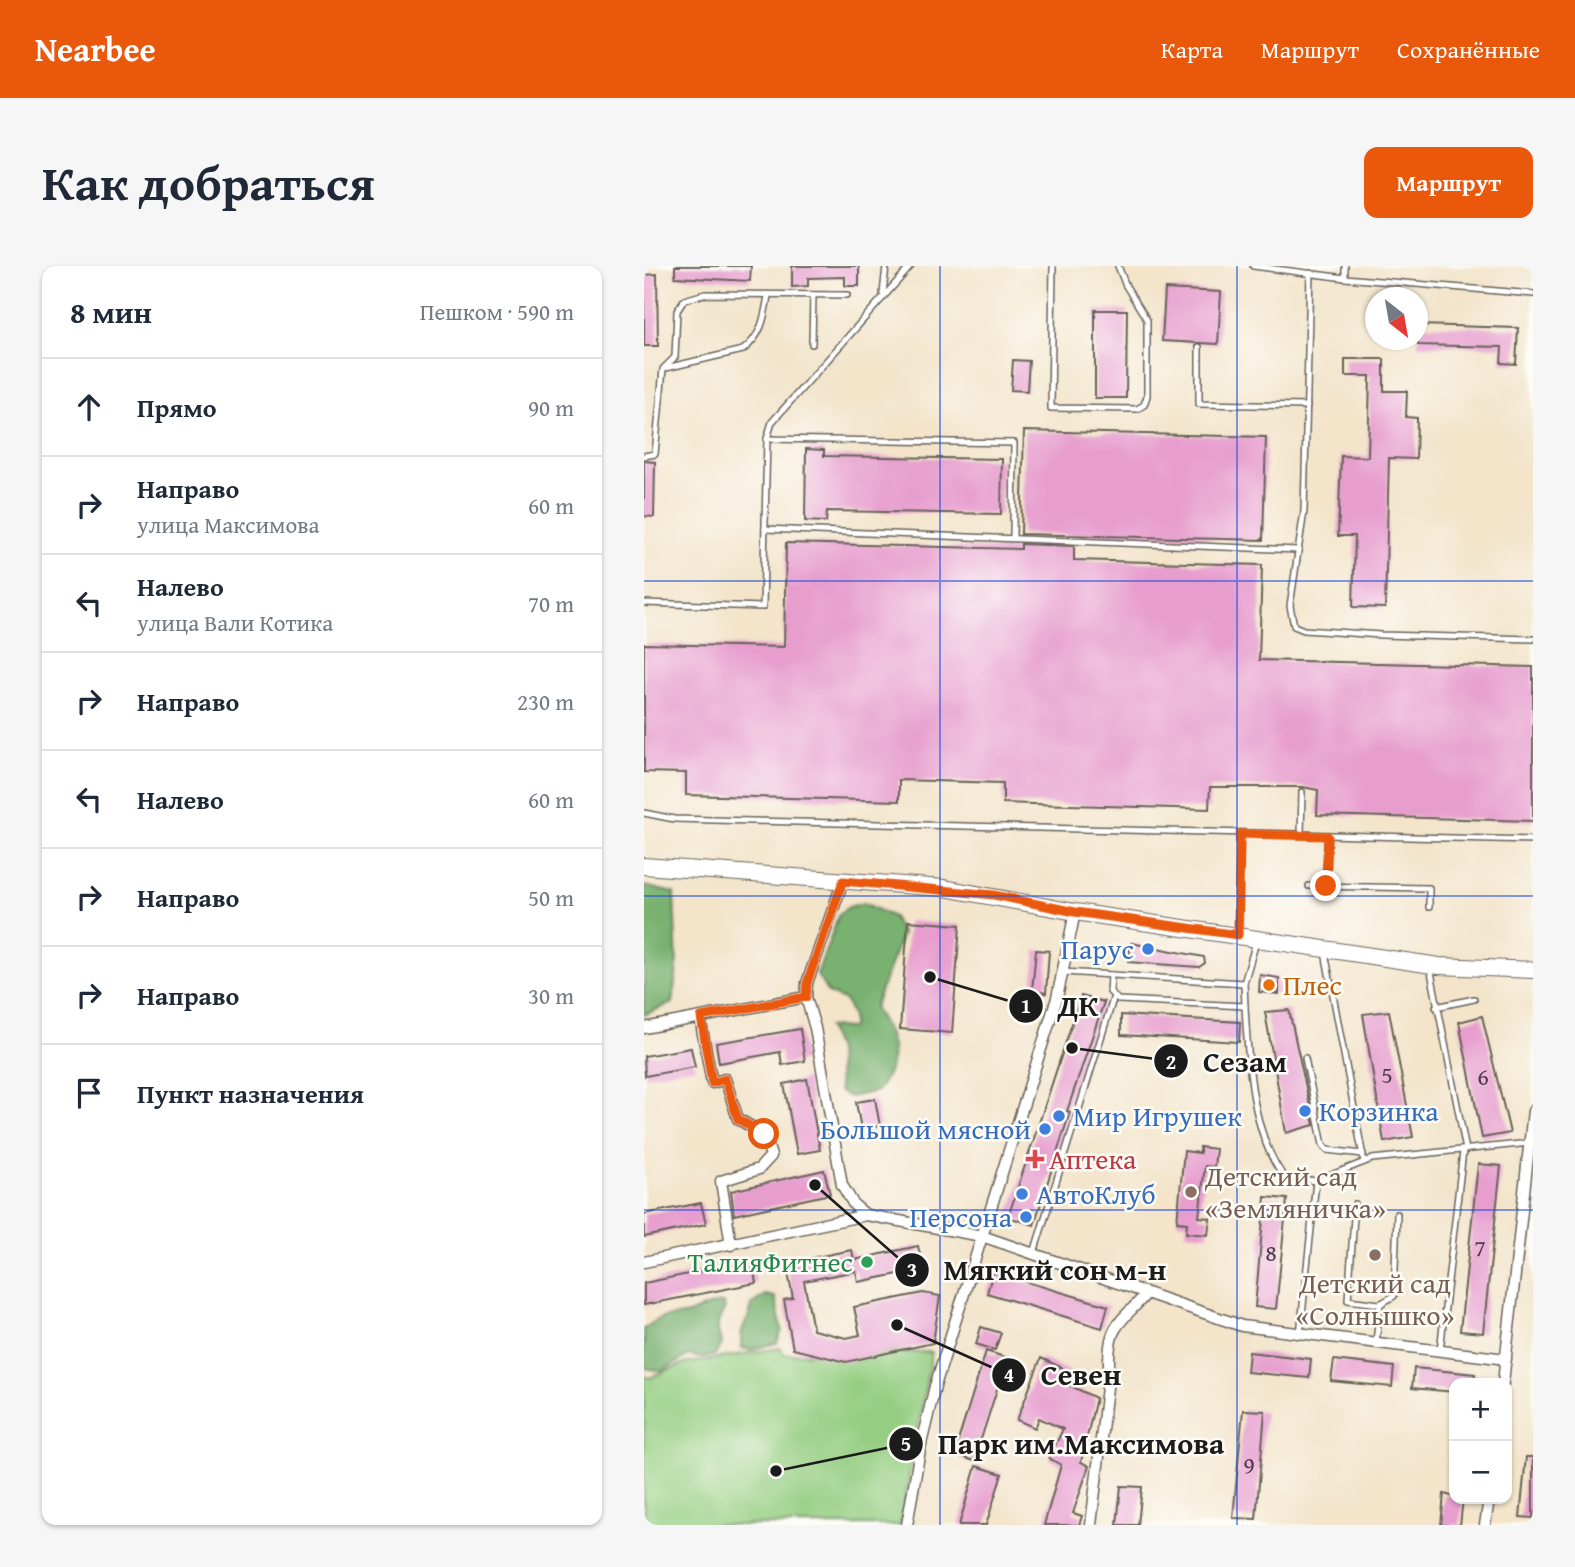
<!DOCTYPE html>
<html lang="ru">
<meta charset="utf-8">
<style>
body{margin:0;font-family:"Gentium Book Plus",serif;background:#f6f6f7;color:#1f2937}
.controls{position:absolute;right:21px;bottom:21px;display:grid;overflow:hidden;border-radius:14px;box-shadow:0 2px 5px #0004}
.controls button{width:63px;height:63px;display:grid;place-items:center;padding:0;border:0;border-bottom:2px solid #e0e1e3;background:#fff;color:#1f2937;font:35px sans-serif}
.compass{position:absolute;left:721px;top:21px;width:63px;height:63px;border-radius:50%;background:#fff;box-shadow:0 2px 5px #0004;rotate:149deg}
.stop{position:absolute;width:21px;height:21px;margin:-16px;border:5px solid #ea580c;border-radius:50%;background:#fff}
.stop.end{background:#ea580c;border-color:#fff;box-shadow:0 2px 7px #0008}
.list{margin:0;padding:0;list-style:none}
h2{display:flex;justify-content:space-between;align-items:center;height:91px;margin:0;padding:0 28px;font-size:30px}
h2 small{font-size:23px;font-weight:400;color:#747a83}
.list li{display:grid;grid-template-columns:46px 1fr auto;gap:21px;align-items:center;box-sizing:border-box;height:98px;padding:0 28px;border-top:2px solid #e0e1e3}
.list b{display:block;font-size:26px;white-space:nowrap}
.list p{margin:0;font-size:23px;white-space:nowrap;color:#747a83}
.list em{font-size:23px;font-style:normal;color:#747a83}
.icon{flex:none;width:38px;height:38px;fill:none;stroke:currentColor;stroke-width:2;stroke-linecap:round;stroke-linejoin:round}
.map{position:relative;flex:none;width:889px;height:1259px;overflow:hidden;border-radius:14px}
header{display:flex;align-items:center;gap:42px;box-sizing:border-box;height:98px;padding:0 35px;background:#ea580c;color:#fff}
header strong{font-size:33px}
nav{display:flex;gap:38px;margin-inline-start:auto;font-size:24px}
.intro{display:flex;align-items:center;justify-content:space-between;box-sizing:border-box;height:168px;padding:0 42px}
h1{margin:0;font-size:49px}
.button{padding:18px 32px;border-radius:14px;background:#ea580c;color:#fff;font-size:24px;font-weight:700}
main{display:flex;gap:42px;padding:0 42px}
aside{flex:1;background:#fff;border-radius:14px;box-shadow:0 2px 5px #0004}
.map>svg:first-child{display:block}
.green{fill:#95ce82;stroke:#58754f;stroke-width:2}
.forest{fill:#78b170;stroke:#4a6646;stroke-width:2}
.building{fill:#e79ecf}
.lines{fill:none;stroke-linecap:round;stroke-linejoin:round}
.service-casing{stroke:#676259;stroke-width:8}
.minor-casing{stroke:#676259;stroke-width:13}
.secondary-casing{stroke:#676259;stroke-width:18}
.service{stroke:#fff;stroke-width:5}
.minor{stroke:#fff;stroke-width:10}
.secondary{stroke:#fff;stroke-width:16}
.route{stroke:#ea580c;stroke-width:9}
.grid{fill:none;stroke:#1d4ed8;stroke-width:2;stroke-opacity:0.55}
.shop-dot{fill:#3f7fe0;stroke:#fdfcf7;stroke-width:2.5}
.food-dot{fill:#e8710a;stroke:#fdfcf7;stroke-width:2.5}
.health-dot{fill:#e0444e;stroke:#fdfcf7;stroke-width:2.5}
.education-dot{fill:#8d6e63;stroke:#fdfcf7;stroke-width:2.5}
.leisure-dot{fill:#2e9e5b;stroke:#fdfcf7;stroke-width:2.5}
.labels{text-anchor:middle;stroke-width:5;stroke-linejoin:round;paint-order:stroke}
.number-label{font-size:24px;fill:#4f3c49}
.shop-label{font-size:28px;fill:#366cbe;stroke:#fdfcf7;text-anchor:end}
.food-label{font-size:28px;fill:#c56008;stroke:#fdfcf7;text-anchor:start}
.health-label{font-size:28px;fill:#be3a42;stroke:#fdfcf7;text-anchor:start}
.education-label{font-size:28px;fill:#785e54;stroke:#fdfcf7;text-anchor:start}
.leisure-label{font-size:28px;fill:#27864d;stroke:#fdfcf7;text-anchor:end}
.leader{fill:none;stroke:#1c1c1c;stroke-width:2.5}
.callout-dot{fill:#1c1c1c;stroke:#fdfcf7;stroke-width:2.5}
.mark-label{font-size:21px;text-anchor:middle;font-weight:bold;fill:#fff}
.callout-label{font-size:30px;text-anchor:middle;font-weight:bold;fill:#1c1c1c;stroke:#fdfcf7;stroke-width:5;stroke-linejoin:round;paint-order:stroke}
</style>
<header>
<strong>Nearbee</strong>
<nav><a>Карта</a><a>Маршрут</a><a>Сохранённые</a></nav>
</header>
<div class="intro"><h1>Как добраться</h1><a class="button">Маршрут</a></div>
<main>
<aside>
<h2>8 мин<small>Пешком · 590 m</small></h2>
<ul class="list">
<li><svg class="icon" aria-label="ahead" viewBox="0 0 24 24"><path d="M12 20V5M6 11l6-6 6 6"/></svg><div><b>Прямо</b></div><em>90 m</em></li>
<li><svg class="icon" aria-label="right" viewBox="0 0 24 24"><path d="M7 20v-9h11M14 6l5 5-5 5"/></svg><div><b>Направо</b><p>улица Максимова</p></div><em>60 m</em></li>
<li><svg class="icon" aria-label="left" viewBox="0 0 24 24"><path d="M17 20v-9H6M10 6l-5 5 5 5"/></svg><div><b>Налево</b><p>улица Вали Котика</p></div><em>70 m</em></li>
<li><svg class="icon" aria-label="right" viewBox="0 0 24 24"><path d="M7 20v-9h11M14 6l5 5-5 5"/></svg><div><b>Направо</b></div><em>230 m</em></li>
<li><svg class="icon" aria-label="left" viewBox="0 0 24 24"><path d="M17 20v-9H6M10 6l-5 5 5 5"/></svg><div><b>Налево</b></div><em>60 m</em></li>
<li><svg class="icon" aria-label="right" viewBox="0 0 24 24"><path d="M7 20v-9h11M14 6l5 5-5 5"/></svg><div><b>Направо</b></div><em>50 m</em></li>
<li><svg class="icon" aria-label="right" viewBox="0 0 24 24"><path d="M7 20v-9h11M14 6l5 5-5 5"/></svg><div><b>Направо</b></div><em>30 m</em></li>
<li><svg class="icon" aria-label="arrive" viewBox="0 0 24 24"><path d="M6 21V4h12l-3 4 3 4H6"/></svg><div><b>Пункт назначения</b></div></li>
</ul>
</aside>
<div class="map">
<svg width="889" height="1259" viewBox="0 0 889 1259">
<rect width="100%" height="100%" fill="#fdfcf7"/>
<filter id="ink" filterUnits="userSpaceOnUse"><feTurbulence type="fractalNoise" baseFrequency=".0143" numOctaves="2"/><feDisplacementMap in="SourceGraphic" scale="14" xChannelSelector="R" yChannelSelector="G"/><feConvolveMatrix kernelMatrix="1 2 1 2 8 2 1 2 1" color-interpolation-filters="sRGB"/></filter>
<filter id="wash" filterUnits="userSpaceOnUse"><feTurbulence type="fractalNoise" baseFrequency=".00686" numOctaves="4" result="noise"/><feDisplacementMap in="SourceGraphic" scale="28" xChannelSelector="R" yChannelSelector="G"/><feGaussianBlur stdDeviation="1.57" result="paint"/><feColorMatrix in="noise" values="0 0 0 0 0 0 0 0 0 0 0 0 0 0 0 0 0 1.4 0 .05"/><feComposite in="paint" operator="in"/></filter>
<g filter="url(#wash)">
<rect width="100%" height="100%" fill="#f3e4ca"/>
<polygon class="green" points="136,1082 140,1088 288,1086 256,1259 0,1259 0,1109 5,1112 39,1098"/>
<g class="forest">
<polygon points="0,620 30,627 33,702 28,737 0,749"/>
<path d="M220,637l29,14 9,17 -28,74c21,33 27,50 3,83l-27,6 -11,-6 -2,-41 -9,-23 24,1v-12l-6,-15 -18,-8 -11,-18 22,-61 10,-7z"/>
<path d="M121,1029l10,2 7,33 -5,13 -27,7 -8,-2c-5,-19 8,-26 10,-44z"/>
<path d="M79,1037l2,6c-9,12 -9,21 -3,35l-7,11 -15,3 -11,-3 -27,16 -18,-3v-39c23,-19 28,-9 47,-16 12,-5 19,-9 32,-10z"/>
</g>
<g id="blocks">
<g class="building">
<polygon points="31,0 107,0 106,15 31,11"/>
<polygon points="148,0 215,0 215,20 201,20 201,11 164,12 164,20 148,21"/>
<polygon points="13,8 14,80 0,80 0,9"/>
<polygon points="521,23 577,26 574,78 518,75"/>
<polygon points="451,44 483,44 482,132 451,132"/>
<polygon points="774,59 874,62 872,98 857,97 858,81 774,79"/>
<polygon points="701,93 740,93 740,125 763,125 762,151 773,152 772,193 745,192 741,342 709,341 711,270 694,270 697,190 724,191 726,110 701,110"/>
<polygon points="369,94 385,95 383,125 367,124"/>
<polygon points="380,165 622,171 619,274 377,268"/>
<polygon points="162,183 180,184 180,190 358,193 357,248 183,245 182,256 161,255"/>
<polygon points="0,195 11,196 10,251 0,250"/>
<polygon points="142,277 377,283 377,278 430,280 430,294 618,299 615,394 889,401 889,555 673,549 674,524 659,521 566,521 565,543 359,537 359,517 255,514 255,535 42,529 42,507 0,506 0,378 140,381"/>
<polygon points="264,655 316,659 308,767 256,763"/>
<polygon points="487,677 560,691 561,697 555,701 484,696"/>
<polygon points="392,684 405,685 402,727 388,725"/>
<polygon points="616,709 635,712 635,728 615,726"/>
<polygon points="437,730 460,736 423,845 426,846 390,959 364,951"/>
<polygon points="645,744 670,859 642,867 621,746"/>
<polygon points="745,745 769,871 740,876 719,748"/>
<polygon points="477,749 596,756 595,776 477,769"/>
<polygon points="838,750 866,867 838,872 815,756"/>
<polygon points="156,763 161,795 138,799 136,786 75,797 72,777"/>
<polygon points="47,782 51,801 1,810 0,790"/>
<polygon points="163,813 176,884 153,888 140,818"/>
<polygon points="231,833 236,860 217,863 212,836"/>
<polygon points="556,881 572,883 570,901 561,900 555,951 566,952 564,969 542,967 543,957 533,956 540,885 556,887"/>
<polygon points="834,898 857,900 839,1067 816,1065"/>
<polygon points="180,904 186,928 90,949 87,925"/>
<polygon points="621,931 643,933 632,1043 611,1041"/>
<polygon points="57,937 62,958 0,971 0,948"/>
<polygon points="274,980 279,1003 214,1016 212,1005 160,1015 169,1064 202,1072 216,1069 210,1041 279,1027 296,1030 289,1077 202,1096 149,1083 140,1034 149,1032 142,997 208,984 210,994"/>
<polygon points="108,995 112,1017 0,1039 0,1017"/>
<polygon points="349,1006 464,1040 458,1062 343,1027"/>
<polygon points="337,1061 357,1067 351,1084 332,1078"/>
<polygon points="342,1085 363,1092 330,1195 310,1188"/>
<polygon points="605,1086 667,1093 665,1112 603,1106"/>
<polygon points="397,1092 433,1109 427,1120 452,1132 437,1196 445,1200 429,1247 438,1250 435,1259 400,1259 417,1199 405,1192 419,1163 395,1152 391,1162 373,1154"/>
<polygon points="690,1094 750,1101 748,1121 687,1115"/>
<polygon points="770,1102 831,1108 830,1117 810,1117 810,1126 768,1122"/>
<polygon points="599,1144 621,1145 612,1253 589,1252"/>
<polygon points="882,1191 889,1191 889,1252 876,1251"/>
<polygon points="332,1200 358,1208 342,1259 315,1259"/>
<polygon points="477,1220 498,1221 494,1259 473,1259"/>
<polygon points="800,1228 819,1233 816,1259 797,1259"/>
</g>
</g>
</g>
<g filter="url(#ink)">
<use href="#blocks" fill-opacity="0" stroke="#676259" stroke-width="2"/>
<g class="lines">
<defs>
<g id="service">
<polyline points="409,0 407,142 493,143 500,139 503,130 503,54 482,20 474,0"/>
<polyline points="609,0 701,12 889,28"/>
<polyline points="666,7 660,245 646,340 650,360 660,364 737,369 889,373"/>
<polyline points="701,12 701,0"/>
<polyline points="239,28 242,0"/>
<polyline points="168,78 169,29"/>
<polyline points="555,81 555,138 663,140"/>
<path d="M22,102l77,-18c19,-15 21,-31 25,-54"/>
<polyline points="123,173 370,177 369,271"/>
<polyline points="0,190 11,188 19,103 31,91 33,45 40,34 61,28 203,29"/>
<polyline points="121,263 654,284"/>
<polyline points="0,337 119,341 123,173 128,156 267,0"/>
<polyline points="0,547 30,553 889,574"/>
<polyline points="657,569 658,526"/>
<polyline points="665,620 785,622 785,641"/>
<polyline points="682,620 684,570"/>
<polyline points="594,666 596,568"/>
<polyline points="681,686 720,896"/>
<polyline points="786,701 822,884"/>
<polyline points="419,706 600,717 612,676"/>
<polyline points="467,709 466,726 474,734 601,740 600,717"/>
<path d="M601,740c3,54 6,127 39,171l32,4 56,-22 158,-16"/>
<polyline points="792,741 830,733"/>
<polyline points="661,792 679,879 683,884 719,888"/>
<polyline points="711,938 704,1034 736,1038 732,1077"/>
<polyline points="390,987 470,730"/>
<polyline points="736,1038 750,1030 753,948"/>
<polyline points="656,1068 672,915"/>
<polyline points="796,1085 819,885"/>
</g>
<g id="minor">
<polyline points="56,752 68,817 81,813 94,853 120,868 127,890 115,903 77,915 87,979"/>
<polyline points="0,762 162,731"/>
<polyline points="222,949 338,970 598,1060 862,1093"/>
<polyline points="0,996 222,949 210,939 198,919 171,762 162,731 163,717 199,615"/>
<polyline points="859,1117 889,845"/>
<polyline points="263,1259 277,1178 291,1120 413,732 431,646"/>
<path d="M447,1259l18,-155c-1,-47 9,-44 37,-76"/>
<polyline points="841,1259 845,1233"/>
</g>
<polyline id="secondary" points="0,600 300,622 431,646 795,700 889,704"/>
</defs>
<use href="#service" class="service-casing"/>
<use href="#minor" class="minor-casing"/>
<use href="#secondary" class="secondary-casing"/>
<use href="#service" class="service"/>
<use href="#minor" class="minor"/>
<use href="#secondary" class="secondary"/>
</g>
</g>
<g class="lines" filter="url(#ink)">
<polyline class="route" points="120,868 94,853 81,813 68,817 57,751 162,731 163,717 199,615 350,629 431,646 594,669 596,568 684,570 682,620"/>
</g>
<path class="grid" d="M296,0v1259M593,0v1259M0,315h889M0,630h889M0,944h889"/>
<g class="shop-dot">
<circle cx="504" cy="683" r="7"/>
<circle cx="661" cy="845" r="7"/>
<circle cx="415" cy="850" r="7"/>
<circle cx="401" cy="863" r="7"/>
<circle cx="378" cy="928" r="7"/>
<circle cx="382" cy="951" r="7"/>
</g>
<circle class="food-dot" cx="625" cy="719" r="7"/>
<path class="health-dot" d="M387.5 882.5h7v7h7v7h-7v7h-7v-7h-7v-7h7z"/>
<g class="education-dot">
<circle cx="547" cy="926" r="7"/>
<circle cx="731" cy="989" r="7"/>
</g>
<circle class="leisure-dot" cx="223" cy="996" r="7"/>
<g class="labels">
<g class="number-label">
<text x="743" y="817">5</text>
<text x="839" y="819">6</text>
<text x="836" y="990">7</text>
<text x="627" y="995">8</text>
<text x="605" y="1207">9</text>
</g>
<g class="shop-label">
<text x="490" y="693">Парус</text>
<text x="675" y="855" text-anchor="start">Корзинка</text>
<text x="429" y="860" text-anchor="start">Мир Игрушек</text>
<text x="387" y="873">Большой мясной</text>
<text x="392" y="938" text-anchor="start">АвтоКлуб</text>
<text x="368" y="961">Персона</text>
</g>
<g class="food-label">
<text x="639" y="729">Плес</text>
</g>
<g class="health-label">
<text x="405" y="903">Аптека</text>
</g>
<g class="education-label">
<text x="561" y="920">Детский сад<tspan x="561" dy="32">«Земляничка»</tspan></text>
<text x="731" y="1027" text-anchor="middle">Детский сад<tspan x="731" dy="32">«Солнышко»</tspan></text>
</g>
<g class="leisure-label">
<text x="209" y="1006">ТалияФитнес</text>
</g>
</g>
<path class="leader" d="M286 711L382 740M428 782L527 795M171 919L268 1004M253 1059L365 1109M132 1205L262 1178"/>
<g class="callout-dot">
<circle cx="286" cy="711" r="7"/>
<circle cx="428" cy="782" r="7"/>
<circle cx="171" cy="919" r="7"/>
<circle cx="253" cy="1059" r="7"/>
<circle cx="132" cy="1205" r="7"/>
<circle cx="382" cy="740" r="18"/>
<circle cx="527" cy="795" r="18"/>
<circle cx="268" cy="1004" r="18"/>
<circle cx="365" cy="1109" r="18"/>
<circle cx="262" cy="1178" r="18"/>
</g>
<g class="mark-label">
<text x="382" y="747">1</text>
<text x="527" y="803">2</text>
<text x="268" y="1011">3</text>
<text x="365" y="1116">4</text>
<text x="262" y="1185">5</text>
</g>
<g class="callout-label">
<text x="434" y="750">ДК</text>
<text x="601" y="806">Сезам</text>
<text x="411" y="1014">Мягкий сон м-н</text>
<text x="437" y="1119">Севен</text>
<text x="437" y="1188">Парк им.Максимова</text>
</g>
</svg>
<div class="controls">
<button>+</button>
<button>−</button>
</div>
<svg class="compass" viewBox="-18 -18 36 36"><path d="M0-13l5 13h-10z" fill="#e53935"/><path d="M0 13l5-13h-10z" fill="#747a83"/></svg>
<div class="stop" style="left:120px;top:868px"></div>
<div class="stop end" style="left:682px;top:620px"></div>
</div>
</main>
